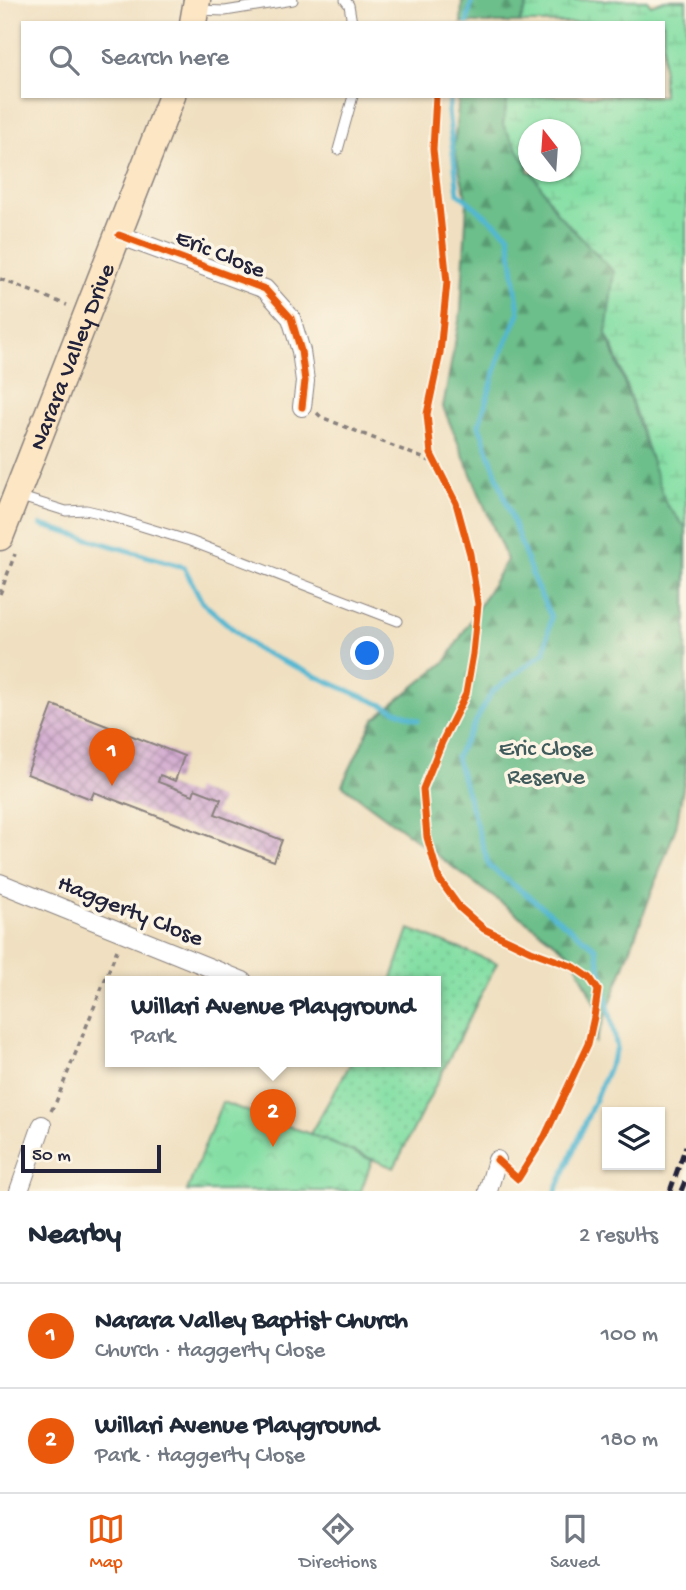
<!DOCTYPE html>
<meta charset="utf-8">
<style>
body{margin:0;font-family:"Gochi Hand",sans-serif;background:#f2f2f3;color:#1f2937}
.controls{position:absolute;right:21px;bottom:21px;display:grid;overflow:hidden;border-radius:0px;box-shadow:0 2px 5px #0004}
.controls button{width:63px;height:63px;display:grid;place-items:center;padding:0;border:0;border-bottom:2px solid #e0e1e3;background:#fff;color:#1f2937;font:35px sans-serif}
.compass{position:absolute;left:518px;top:119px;width:63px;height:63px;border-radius:50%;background:#fff;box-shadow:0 2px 5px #0004;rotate:343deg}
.scale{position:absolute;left:21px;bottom:18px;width:140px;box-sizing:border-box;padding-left:7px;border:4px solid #22223b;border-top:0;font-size:19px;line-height:24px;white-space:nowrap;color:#22223b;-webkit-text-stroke:5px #fcf5e5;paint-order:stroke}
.you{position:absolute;left:368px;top:654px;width:24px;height:24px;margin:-18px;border:5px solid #fff;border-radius:50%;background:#1a73e8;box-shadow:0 0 0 10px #1a73e833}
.badge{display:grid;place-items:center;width:46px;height:46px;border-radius:50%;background:#ea580c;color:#fff;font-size:23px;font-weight:700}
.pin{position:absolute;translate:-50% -58px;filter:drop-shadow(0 2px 4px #0008)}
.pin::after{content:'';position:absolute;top:37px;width:24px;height:21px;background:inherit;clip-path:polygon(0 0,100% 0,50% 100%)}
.popup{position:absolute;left:105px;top:976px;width:336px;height:91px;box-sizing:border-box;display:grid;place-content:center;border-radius:0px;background:#fff;filter:drop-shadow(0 2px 5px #0005);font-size:23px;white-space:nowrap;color:#747a83}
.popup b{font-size:26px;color:#1f2937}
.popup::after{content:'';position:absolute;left:50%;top:100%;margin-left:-14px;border:14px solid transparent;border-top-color:#fff}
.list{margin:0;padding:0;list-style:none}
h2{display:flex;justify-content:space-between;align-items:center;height:91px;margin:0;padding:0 28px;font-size:30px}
h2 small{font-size:23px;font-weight:400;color:#747a83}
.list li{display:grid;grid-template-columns:46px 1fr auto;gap:21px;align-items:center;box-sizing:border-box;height:105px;padding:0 28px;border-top:2px solid #e0e1e3}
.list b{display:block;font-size:26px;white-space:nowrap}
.list p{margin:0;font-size:23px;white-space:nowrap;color:#747a83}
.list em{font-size:23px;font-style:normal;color:#747a83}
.icon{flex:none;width:38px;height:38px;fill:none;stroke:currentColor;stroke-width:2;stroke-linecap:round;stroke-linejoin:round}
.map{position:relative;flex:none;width:686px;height:1191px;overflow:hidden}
.search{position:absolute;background:#fff;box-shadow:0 2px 5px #0004;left:21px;right:21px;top:21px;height:77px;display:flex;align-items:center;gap:18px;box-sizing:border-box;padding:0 24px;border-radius:0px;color:#747a83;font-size:26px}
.sheet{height:301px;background:#fff}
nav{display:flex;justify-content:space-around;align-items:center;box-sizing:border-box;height:98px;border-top:2px solid #e0e1e3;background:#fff;font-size:19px;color:#747a83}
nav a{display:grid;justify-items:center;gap:4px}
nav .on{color:#ea580c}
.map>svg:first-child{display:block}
.grass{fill:url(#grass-dots);stroke:#548070;stroke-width:2}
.forest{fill:url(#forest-firs);stroke:#477062;stroke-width:2}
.wetland{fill:url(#wetland-marsh);stroke:#548070;stroke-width:2}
.park{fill:url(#park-crowns);stroke:#548070;stroke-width:2}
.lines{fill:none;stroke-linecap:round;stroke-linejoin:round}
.stream{stroke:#52b7d1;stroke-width:5}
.building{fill:url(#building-cross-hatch)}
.service-casing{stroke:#89817e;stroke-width:11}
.minor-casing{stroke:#89817e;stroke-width:20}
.secondary-casing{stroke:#89817e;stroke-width:29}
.path{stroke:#89817e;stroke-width:3.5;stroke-dasharray:5 5;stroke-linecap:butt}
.service{stroke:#fff;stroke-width:9}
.minor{stroke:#fff;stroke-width:18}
.secondary{stroke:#fce6c4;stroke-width:26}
.rail{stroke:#22223b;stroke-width:5;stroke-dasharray:10 5;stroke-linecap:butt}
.cycleway-casing{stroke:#fcf5e5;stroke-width:11}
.cycleway{stroke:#e8590c;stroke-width:7}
.labels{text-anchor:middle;stroke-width:7;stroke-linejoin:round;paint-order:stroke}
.street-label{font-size:24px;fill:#22223b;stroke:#fcf5e5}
.park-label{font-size:24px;fill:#405b5b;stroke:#fcf5e5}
</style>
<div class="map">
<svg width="686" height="1191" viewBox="0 0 686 1191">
<defs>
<pattern id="grass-dots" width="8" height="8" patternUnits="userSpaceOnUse" patternTransform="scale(1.75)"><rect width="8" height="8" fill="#85dfa5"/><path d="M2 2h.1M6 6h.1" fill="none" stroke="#73bf8f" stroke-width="1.8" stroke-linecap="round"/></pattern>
<pattern id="forest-firs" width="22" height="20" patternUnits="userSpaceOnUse" patternTransform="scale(1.75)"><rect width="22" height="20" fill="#6cbe8a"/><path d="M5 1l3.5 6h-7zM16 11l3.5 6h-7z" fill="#589a72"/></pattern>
<pattern id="wetland-marsh" width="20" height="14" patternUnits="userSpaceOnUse" patternTransform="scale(1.75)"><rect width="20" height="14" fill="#85dfa5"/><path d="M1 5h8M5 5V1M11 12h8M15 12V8" fill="none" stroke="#73bf8f"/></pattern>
<pattern id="park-crowns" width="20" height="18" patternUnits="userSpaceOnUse" patternTransform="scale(1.75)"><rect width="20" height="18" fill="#85dfa5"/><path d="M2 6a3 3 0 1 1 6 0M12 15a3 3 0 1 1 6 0" fill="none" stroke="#73bf8f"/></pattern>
<pattern id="building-cross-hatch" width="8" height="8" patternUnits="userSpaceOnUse" patternTransform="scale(1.75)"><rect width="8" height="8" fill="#d3abd0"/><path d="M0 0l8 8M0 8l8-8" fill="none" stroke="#ab8baa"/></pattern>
</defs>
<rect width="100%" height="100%" fill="#fcf5e5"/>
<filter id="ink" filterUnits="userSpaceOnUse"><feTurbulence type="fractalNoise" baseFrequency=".0143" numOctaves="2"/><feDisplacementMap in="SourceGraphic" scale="14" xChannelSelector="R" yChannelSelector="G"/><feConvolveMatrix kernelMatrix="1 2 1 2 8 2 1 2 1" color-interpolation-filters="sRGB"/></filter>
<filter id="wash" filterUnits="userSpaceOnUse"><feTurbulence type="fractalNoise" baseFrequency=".00686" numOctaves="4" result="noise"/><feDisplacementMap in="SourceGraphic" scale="28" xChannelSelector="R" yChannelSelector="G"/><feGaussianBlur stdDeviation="1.57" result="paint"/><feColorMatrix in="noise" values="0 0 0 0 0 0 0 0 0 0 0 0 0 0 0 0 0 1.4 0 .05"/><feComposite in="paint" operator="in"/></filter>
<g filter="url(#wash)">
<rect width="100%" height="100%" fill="#f0e0c1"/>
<polygon class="grass" points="409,929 497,963 394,1168 310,1134 352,1061 436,1061 436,981 391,981"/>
<g class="forest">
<polygon points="462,0 530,0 519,23 461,23"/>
<polygon points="459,96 508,96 503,125 528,166 528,172 532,172 558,214 614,272 606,334 611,345 663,492 686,527 686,772 676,827 595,1044 598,1011 572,955 342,785 374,719 446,661 507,560 443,407 461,310 467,202 454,147"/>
</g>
<polygon class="wetland" points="530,0 647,0 651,5 665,0 686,0 686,528 666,504 615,352 606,334 614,272 558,214 532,172 570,172 570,130 528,130 528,166 503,125 508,96 663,96 663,23 519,23"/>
<polygon class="park" points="222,1102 310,1134 372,1160 361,1191 187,1191"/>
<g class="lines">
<g class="stream">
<polyline points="467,23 472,0"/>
<polyline points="451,96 448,111 458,193 509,235 519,313 499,359 479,425 535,583 551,617 545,652 492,692 456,757 489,866 596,948 617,1048 556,1191"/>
<polyline points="41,525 184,567 202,602 256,649 338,686 418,720"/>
</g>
</g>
<g id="blocks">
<polygon class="building" points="53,705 184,756 175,781 160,775 158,782 193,795 195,789 221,799 215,814 282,840 274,861 94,792 91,799 27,774"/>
</g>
</g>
<g filter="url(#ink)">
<use href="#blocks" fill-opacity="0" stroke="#89817e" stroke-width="2"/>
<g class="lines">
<defs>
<g id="service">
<polyline points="345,0 349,5 352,23"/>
<polyline points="197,10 225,11 293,0"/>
<polyline points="338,150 353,96"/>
<polyline points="18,496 66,511 86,510 99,513 190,541 398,621"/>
</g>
<g id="minor">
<polyline points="119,235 265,289 291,318 301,351 305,381 302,407"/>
<polyline points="0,883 243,981"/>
<polyline points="19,1191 42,1125"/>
<polyline points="488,1191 497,1160"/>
</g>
<g id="secondary">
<polyline points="193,23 197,0"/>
<path id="s1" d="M0,537l172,-441"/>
</g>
</defs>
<use href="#service" class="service-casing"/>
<use href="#minor" class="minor-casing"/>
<use href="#secondary" class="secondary-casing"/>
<g class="path">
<polyline points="0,279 67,305"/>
<polyline points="317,413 321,417 435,463"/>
<polyline points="0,594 15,554"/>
<polyline points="51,1111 56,1102 117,950"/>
</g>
<use href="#service" class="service"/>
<use href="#minor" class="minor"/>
<use href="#secondary" class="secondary"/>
<g class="rail">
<polyline points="670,1191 686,1146"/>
<polyline points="681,1191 686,1179"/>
</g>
<defs>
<g id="cycleway">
<polyline points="436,96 433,149 447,282 440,353 427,414 431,454 456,503 470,554 478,604 473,654 466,694 442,742 423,789 427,837 439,879 460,908 484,929 531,951 574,967 590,978 598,990 594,1017 588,1044 545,1136 518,1179 497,1160"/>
<polyline points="119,235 265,289 291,318 301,351 305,381 302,407"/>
</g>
</defs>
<use href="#cycleway" class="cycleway-casing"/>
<use href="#cycleway" class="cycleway"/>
</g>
</g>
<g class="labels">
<g class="street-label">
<text transform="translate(221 252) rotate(22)" y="8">Eric Close</text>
<text dy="8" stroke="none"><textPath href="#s1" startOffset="194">Narara Valley Drive</textPath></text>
<text transform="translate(131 909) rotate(22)" y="8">Haggerty Close</text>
</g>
<g class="park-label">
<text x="546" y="755">Eric Close<tspan x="546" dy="28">Reserve</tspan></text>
</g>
</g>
</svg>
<div class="controls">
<button><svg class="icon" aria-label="layers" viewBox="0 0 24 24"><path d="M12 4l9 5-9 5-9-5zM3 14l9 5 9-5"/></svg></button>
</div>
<svg class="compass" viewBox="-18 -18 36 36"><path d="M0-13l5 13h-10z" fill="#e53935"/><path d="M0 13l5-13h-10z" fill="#747a83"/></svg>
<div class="scale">50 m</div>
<div class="you"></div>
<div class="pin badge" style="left:112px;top:786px">1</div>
<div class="pin badge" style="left:273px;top:1147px">2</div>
<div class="popup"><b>Willari Avenue Playground</b>Park</div>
<div class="search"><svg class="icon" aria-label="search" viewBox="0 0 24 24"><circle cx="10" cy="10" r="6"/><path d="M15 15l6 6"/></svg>Search here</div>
</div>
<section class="sheet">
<h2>Nearby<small>2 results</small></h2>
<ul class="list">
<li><span class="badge">1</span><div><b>Narara Valley Baptist Church</b><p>Church · Haggerty Close</p></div><em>100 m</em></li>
<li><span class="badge">2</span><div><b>Willari Avenue Playground</b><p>Park · Haggerty Close</p></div><em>180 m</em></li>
</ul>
</section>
<nav>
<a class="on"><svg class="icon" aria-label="map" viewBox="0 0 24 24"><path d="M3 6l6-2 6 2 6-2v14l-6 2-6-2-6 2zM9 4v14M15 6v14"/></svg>Map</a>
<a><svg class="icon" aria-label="directions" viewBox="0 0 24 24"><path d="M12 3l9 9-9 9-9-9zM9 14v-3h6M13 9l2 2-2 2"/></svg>Directions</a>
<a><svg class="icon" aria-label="saved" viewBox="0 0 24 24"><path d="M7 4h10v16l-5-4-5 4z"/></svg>Saved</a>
</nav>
